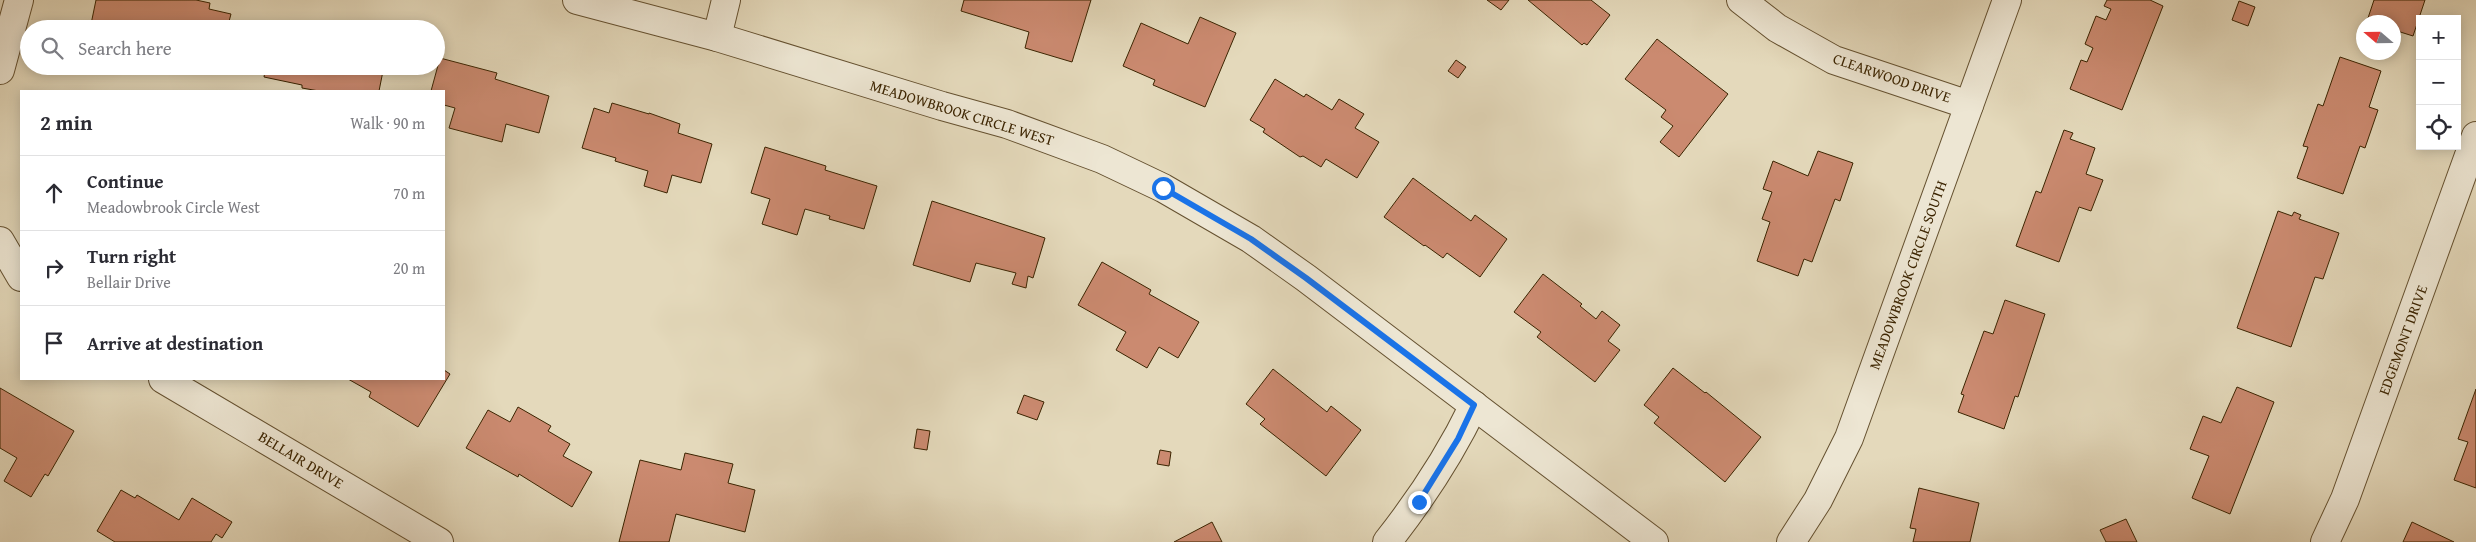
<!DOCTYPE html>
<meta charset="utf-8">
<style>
body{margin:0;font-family:"Gentium Book Plus",serif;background:#f7f7f7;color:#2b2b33}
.controls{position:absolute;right:15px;top:15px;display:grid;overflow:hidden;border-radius:0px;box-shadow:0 2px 12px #0003}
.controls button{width:45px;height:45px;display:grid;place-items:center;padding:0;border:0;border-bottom:1px solid #e1e1e2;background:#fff;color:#2b2b33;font:25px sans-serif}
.compass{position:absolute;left:2356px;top:15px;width:45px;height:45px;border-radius:50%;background:#fff;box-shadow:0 2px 12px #0003;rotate:290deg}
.stop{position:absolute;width:15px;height:15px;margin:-11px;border:4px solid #1a73e8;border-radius:50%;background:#fff}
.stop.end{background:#1a73e8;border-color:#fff;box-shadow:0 1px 5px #0008}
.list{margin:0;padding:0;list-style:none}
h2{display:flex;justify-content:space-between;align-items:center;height:65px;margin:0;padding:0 20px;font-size:21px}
h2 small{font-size:16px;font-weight:400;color:#7c7c81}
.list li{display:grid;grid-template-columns:32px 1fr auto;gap:15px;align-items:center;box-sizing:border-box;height:75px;padding:0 20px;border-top:1px solid #e1e1e2}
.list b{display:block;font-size:19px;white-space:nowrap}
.list p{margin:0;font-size:16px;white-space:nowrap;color:#7c7c81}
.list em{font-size:16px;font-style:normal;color:#7c7c81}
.icon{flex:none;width:28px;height:28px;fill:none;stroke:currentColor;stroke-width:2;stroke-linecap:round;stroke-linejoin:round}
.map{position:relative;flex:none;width:2476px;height:542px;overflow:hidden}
.search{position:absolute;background:#fff;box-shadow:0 2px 12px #0003;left:20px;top:20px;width:425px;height:55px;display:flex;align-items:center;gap:12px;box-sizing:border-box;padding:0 18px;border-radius:28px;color:#7c7c81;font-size:19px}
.panel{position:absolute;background:#fff;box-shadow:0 2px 12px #0003;left:20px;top:90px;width:425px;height:290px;border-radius:0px}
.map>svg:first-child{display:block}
.building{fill:#cb8a70;stroke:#3b2401}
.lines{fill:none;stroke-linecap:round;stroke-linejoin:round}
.minor-casing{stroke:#655130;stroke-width:30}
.minor{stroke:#ede6d3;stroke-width:28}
.route{stroke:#1a73e8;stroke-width:6}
.labels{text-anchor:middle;stroke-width:4.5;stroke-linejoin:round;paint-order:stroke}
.street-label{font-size:15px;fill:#3b2401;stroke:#ede6d3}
</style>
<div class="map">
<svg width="2476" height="542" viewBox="0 0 2476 542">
<rect width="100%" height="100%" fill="#e4d9bb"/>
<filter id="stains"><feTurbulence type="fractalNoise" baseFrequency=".004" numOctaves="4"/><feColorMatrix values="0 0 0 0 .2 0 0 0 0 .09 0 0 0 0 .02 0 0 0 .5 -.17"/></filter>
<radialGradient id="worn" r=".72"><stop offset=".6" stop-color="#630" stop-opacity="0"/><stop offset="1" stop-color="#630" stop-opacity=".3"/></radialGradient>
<g class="building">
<polygon points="96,0 196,0 210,3 209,9 231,14 227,29 90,29"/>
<polygon points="964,0 1091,0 1072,62 1025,48 1029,32 961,11"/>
<polygon points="1487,0 1509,0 1501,10"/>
<polygon points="1528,0 1591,0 1610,15 1587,45 1584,43 1582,45"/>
<polygon points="2107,0 2150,0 2163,6 2122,110 2070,89 2081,60 2087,62 2093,48 2085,44 2096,16 2106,20 2111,9 2104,6"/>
<polygon points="2374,0 2425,0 2413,36 2394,30 2394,22 2367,21"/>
<polygon points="2239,1 2255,7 2248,26 2232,20"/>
<polygon points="1200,17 1236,33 1205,107 1153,85 1155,80 1123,66 1141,23 1188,44"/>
<polygon points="1657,39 1728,94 1679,157 1660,142 1673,126 1661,117 1666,110 1625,79"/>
<polygon points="2340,57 2381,71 2369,107 2378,110 2365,148 2360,146 2343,194 2297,178 2308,147 2303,146 2318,104 2323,106"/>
<polygon points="440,58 497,73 495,79 549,96 539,133 506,124 502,142 449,128 455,108 444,105 444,91 431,91"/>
<polygon points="1456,60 1466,67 1458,78 1448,71"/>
<polygon points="266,66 384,66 379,91 319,91 302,88 302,85 264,77"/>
<polygon points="1275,79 1304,97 1306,94 1332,110 1339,99 1364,114 1355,128 1379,142 1357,178 1326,159 1321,167 1303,156 1300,157 1263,132 1265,129 1250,120"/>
<polygon points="612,103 649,114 649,113 680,124 678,133 712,144 701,183 672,175 667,193 644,186 648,171 615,161 616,158 582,148 594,108 609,113"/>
<polygon points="2064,130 2073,133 2070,139 2095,148 2086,174 2103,180 2091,211 2079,207 2059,262 2016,246 2036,191 2041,193"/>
<polygon points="765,147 826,166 825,170 877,186 864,229 829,219 830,216 805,209 797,235 762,224 770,199 751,193"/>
<polygon points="1818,151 1853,163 1840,201 1835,199 1812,262 1804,259 1798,276 1757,261 1770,222 1762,219 1772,192 1763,189 1773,161 1808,176"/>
<polygon points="1413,178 1471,221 1475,215 1507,239 1480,277 1447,253 1443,258 1425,245 1424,246 1384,217"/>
<polygon points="932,201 1045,238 1033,278 1028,276 1026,288 1012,284 1016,273 976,263 970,282 913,265"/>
<polygon points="2278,211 2292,216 2294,212 2301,215 2299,219 2339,233 2323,279 2315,277 2291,347 2237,328"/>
<polygon points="1102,262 1151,290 1149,294 1199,322 1178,358 1159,347 1147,368 1116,350 1126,332 1078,305"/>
<polygon points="1543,274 1582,304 1580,306 1596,319 1602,311 1620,325 1608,341 1620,350 1595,382 1537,337 1541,332 1514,312"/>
<polygon points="2005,300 2045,314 2018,397 2015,396 2004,429 1958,412 1964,395 1961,394 1984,331 1993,334"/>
<polygon points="1673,368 1705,393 1706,392 1761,437 1725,482 1654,423 1659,417 1644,405"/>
<polygon points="1273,369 1327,412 1331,406 1361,430 1326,476 1260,424 1265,419 1246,404"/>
<polygon points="444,370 450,374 418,427 369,397 371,392 348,379 444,379"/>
<polygon points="2237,387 2274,402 2230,514 2192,498 2209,456 2190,449 2203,416 2221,423"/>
<polygon points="0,388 74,431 48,476 45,474 31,497 4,481 17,458 0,448"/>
<polygon points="2476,389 2476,488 2454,480 2468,442 2458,439"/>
<polygon points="1024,395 1044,402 1037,420 1017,413"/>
<polygon points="518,407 551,426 548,431 570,444 563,456 592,472 572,507 519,474 518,477 466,448 488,410 510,422"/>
<polygon points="917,429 930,431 927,450 914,448"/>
<polygon points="1160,450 1171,452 1169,466 1157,464"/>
<polygon points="685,453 733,464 728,483 755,490 745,532 676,514 669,542 619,542 640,460 681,470"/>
<polygon points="1919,488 1979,503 1970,542 1913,542 1916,529 1910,528"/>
<polygon points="121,490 135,498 137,495 179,520 192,498 232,522 222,538 216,534 211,542 115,542 97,531"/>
<polygon points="2126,519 2137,542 2106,542 2100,530"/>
<polygon points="1212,522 1222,542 1174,542"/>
<polygon points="2412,522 2454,542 2403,542"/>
</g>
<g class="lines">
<defs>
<g id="minor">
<polyline points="577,0 717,37 942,106 1007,124 1102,159 1163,188 1251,239 1306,278 1654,542"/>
<polyline points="1741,0 1777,28 1834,60 1969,105"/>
<polyline points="717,37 726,0"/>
<polyline points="0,70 19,0"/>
<polyline points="0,241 21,277"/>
<polyline points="163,379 439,542"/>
<path d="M1387,542c34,-43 63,-87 87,-137"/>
<polyline points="1791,542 1818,500 1849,438 2007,0"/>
<polyline points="2325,542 2345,499 2476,136"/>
</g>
</defs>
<use href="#minor" class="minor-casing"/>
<use href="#minor" class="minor"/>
</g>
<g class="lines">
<polyline class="route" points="1163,188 1251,239 1306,278 1474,405 1458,439 1419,502"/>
</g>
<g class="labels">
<g class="street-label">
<text transform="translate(1892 78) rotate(19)" y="5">CLEARWOOD DRIVE</text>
<text transform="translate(962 113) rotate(17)" y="5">MEADOWBROOK CIRCLE WEST</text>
<text transform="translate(1908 275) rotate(-70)" y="5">MEADOWBROOK CIRCLE SOUTH</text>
<text transform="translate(2403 340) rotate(-70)" y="5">EDGEMONT DRIVE</text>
<text transform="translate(301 460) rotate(31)" y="5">BELLAIR DRIVE</text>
</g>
</g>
<rect width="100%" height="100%" filter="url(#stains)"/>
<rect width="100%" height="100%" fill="url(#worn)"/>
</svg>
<div class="controls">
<button>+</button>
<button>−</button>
<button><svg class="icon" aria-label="locate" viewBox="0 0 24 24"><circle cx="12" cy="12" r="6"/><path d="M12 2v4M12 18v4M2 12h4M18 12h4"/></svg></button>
</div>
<svg class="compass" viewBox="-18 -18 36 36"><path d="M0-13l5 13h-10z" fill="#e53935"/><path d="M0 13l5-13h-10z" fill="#7c7c81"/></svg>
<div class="stop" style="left:1163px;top:188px"></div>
<div class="stop end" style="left:1419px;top:502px"></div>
<div class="search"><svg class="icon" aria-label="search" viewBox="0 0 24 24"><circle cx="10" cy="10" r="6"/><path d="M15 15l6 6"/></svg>Search here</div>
<section class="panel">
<h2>2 min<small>Walk · 90 m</small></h2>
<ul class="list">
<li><svg class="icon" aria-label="ahead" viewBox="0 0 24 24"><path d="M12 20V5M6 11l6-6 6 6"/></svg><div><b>Continue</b><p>Meadowbrook Circle West</p></div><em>70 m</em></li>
<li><svg class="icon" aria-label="right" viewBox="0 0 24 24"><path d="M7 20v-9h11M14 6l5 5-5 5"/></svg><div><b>Turn right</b><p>Bellair Drive</p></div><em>20 m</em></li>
<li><svg class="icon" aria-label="arrive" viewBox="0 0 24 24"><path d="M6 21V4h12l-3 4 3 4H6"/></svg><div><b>Arrive at destination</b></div></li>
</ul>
</section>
</div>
